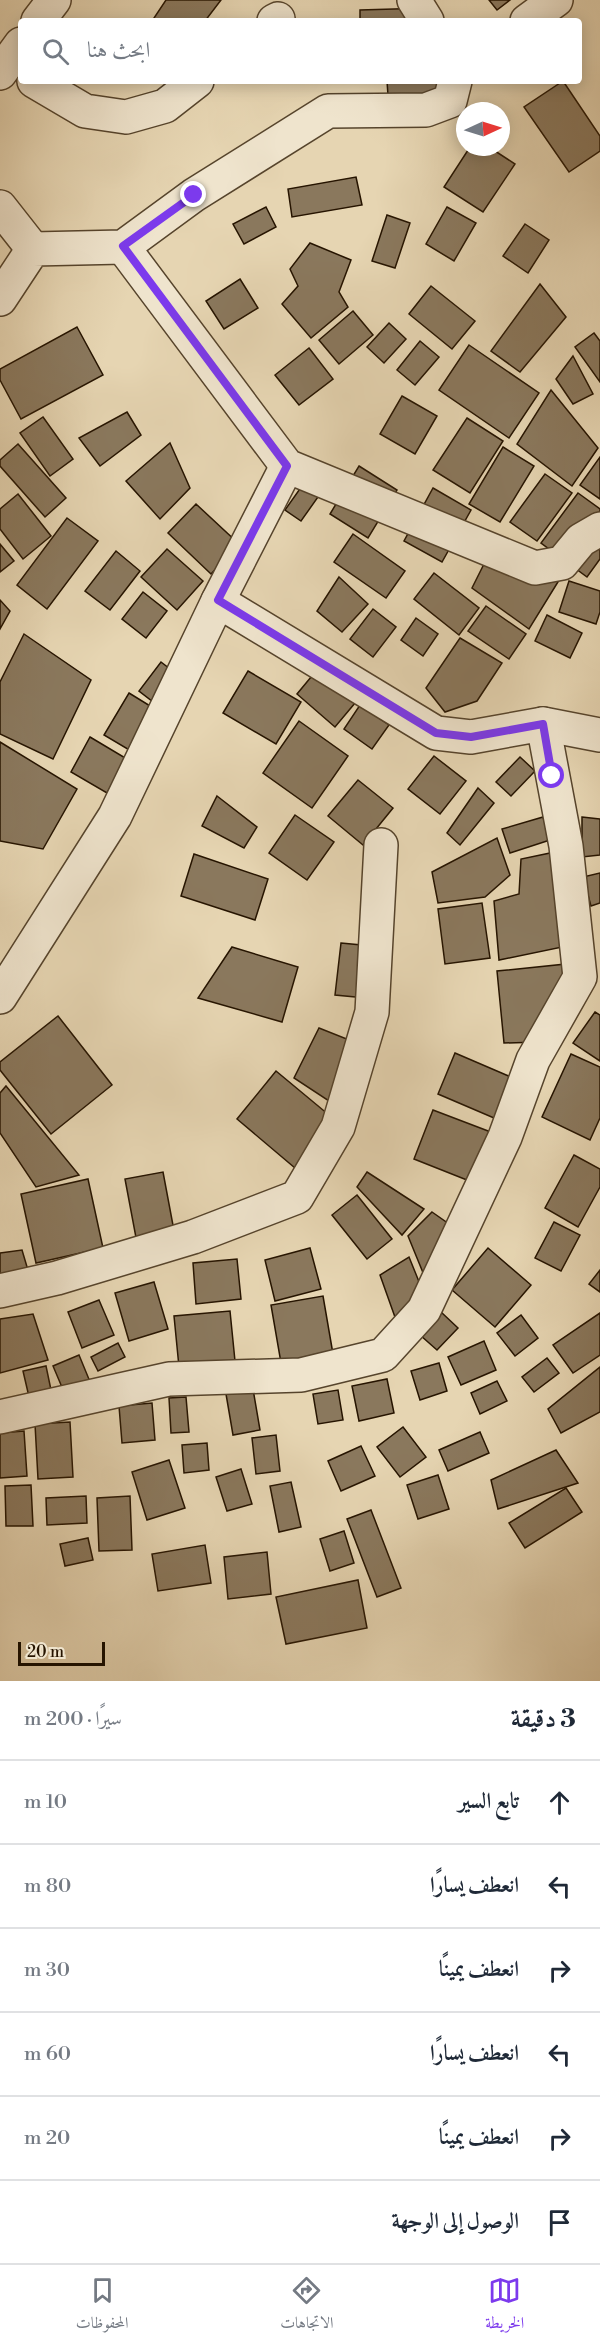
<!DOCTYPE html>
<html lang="ar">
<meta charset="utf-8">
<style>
body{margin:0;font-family:"Libre Bodoni",Amiri,serif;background:#f2f2f3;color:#1f2937;direction:rtl}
.compass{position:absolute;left:456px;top:102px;width:54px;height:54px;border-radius:50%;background:#fff;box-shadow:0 3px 15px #0003;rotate:86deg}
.scale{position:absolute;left:18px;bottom:15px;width:87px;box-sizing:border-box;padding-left:6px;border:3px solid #261400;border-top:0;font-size:16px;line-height:21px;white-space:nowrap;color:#261400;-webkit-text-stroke:4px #efe4cd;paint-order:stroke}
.stop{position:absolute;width:18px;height:18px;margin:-14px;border:4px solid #7c3aed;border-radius:50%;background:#fff}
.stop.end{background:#7c3aed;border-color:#fff;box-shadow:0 2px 6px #0008}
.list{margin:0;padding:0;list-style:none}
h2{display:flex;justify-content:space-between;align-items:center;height:78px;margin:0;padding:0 24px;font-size:26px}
h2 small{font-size:20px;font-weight:400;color:#747a83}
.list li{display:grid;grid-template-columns:39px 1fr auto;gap:18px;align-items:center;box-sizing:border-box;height:84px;padding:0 24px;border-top:2px solid #e0e1e3}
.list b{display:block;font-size:22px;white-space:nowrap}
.list em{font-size:20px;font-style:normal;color:#747a83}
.icon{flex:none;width:33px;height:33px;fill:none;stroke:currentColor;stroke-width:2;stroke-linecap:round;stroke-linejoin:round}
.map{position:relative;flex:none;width:600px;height:1681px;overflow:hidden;direction:ltr}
.search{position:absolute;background:#fff;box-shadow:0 3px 15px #0003;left:18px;right:18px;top:18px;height:66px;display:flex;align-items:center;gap:15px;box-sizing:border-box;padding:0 21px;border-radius:6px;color:#747a83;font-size:22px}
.sheet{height:582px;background:#fff}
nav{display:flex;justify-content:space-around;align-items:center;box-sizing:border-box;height:84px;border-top:2px solid #e0e1e3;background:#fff;font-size:16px;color:#747a83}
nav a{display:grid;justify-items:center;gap:3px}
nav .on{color:#7c3aed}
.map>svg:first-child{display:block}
.building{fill:#8a785d;stroke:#261400;stroke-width:1.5}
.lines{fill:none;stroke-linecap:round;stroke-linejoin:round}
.minor-casing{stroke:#56442c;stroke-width:36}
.minor{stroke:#efe4cd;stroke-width:33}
.route{stroke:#7c3aed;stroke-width:8}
</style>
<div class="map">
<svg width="600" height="1681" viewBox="0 0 600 1681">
<rect width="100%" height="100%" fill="#e6d5b2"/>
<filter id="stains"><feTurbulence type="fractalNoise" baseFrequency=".00333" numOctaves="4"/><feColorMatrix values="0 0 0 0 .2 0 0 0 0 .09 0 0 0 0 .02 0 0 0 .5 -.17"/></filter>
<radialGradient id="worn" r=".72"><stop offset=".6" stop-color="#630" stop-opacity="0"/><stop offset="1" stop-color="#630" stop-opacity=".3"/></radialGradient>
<g class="building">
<polygon points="166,0 221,0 205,21 152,21"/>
<polygon points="489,0 510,0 497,10"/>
<polygon points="428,8 429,21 360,21 360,10"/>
<polygon points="387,81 447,81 448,108 389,110"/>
<polygon points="563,81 600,136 600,151 569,172 524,107"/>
<polygon points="470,147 489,147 515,164 483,212 444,187"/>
<polygon points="356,177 362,205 292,217 288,189"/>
<polygon points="266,207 276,227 244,244 233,224"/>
<polygon points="447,207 476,223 454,261 426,244"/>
<polygon points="387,215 410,223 395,268 372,261"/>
<polygon points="525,224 549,240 528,273 503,256"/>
<polygon points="310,243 351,260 339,292 348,307 311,338 282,304 298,286 290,269"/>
<polygon points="240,279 258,308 224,329 206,301"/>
<polygon points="540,284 566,317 520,372 491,351"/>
<polygon points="431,286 475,321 452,349 409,314"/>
<polygon points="353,311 373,335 339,364 319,340"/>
<polygon points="389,323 406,339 384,363 367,347"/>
<polygon points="77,327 103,375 21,419 0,380 0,369"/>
<polygon points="594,333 600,341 600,382 575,347"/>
<polygon points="420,341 439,357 415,385 397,370"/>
<polygon points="469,345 539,393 509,438 439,390"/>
<polygon points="309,348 333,379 299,405 275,375"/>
<polygon points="573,356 593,394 573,404 556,379"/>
<polygon points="551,390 598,448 572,486 517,444"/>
<polygon points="402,396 437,416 415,454 380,434"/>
<polygon points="127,412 141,435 100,466 79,438"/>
<polygon points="43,417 73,459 50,476 20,433"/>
<polygon points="467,418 503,441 470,493 433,470"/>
<polygon points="170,443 190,488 160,519 126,481"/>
<polygon points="18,444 66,498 45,517 0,466 0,460"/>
<polygon points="503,447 534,466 500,522 469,504"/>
<polygon points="600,457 600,499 580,485"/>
<polygon points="359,466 397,490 368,538 330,514"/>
<polygon points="314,469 330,480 301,521 285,510"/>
<polygon points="545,474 572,493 537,541 510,522"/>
<polygon points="433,488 471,510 442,562 404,541"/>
<polygon points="578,493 600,509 600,559 587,577 541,543"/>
<polygon points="18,494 51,536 23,559 0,529 0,509"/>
<polygon points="196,504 239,544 211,574 168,533"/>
<polygon points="67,518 98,541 47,609 17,585"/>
<polygon points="353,534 405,571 386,598 334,562"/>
<polygon points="0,544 14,561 0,572"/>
<polygon points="494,544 561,577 529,629 472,588"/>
<polygon points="167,549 203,581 177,610 141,577"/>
<polygon points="116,551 140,571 110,610 85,591"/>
<polygon points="434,573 479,608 459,635 414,599"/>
<polygon points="339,577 368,604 342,632 317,611"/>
<polygon points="569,581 600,591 600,612 596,624 559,612"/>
<polygon points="143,592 167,611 146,638 122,619"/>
<polygon points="0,600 10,611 0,629"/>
<polygon points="486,606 526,634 509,659 468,631"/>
<polygon points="373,609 396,627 373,657 350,639"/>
<polygon points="547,615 582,633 570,658 535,641"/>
<polygon points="416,618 438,634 423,656 401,640"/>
<polygon points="24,634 91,680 53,759 0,734 0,682"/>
<polygon points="460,638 502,663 477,701 445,712 426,688"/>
<polygon points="161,662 179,676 157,705 139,691"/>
<polygon points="248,671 301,702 276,744 223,713"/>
<polygon points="316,671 355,703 335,727 297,694"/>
<polygon points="129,693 160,712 136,754 104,735"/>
<polygon points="360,705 389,725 372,749 344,729"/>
<polygon points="299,721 348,756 312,808 263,773"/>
<polygon points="90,737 127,759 107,793 71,772"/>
<polygon points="0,742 77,789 43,849 0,841"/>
<polygon points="434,756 466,781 440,814 408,789"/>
<polygon points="520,757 535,771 511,796 496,782"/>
<polygon points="358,780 393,808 363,845 328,816"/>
<polygon points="478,788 494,803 460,845 447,833"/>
<polygon points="217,796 257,827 244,848 202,826"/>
<polygon points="295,815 334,842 307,880 269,853"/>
<polygon points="543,817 550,840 510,853 502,829"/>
<polygon points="582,817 600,819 600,855 582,857"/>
<polygon points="497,838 510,875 485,897 438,903 432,872"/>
<polygon points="555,852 572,945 499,960 494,901 519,894 521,859"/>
<polygon points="194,854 268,879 255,920 181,896"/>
<polygon points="600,873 600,903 591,906 583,877"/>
<polygon points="482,903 490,958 445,964 438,909"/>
<polygon points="341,943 382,947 376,999 335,995"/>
<polygon points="232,947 298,967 282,1022 198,998"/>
<polygon points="576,963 539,1042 504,1043 497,971"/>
<polygon points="595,1012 600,1015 600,1061 573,1043"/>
<polygon points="58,1016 112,1085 51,1134 0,1070 0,1062"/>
<polygon points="319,1028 372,1049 332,1103 294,1078"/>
<polygon points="455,1053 518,1080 501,1121 438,1094"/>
<polygon points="571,1054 600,1067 600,1118 590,1140 542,1117"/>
<polygon points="276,1071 335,1120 295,1168 237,1119"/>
<polygon points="6,1086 79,1175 36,1187 0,1133 0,1093"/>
<polygon points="433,1110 496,1134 477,1184 414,1159"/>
<polygon points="574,1155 600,1169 600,1187 578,1227 545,1208"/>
<polygon points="163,1172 175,1236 137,1243 125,1179"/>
<polygon points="367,1172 424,1209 402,1235 357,1187"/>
<polygon points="88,1179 103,1248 36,1263 21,1194"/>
<polygon points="357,1195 392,1239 367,1259 332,1215"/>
<polygon points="432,1212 459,1231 426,1280 408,1236"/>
<polygon points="554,1222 580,1235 561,1271 535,1258"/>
<polygon points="310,1248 321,1289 275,1301 265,1260"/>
<polygon points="488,1248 531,1285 495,1327 452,1290"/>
<polygon points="22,1250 30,1277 0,1283 0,1253"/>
<polygon points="409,1257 424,1294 396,1320 380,1275"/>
<polygon points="237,1259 241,1299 196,1304 193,1263"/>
<polygon points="600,1270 600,1292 589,1284"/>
<polygon points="154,1282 168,1329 129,1341 115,1293"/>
<polygon points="323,1296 333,1354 281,1363 271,1305"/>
<polygon points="99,1300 114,1335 82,1348 68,1312"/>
<polygon points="230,1311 235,1361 179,1367 174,1316"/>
<polygon points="441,1312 458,1328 437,1350 420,1335"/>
<polygon points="600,1313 600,1355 573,1373 553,1345"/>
<polygon points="33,1314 48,1360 0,1373 0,1319"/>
<polygon points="521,1315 538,1338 515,1356 497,1333"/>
<polygon points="484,1341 496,1370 461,1385 448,1357"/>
<polygon points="118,1343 125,1357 98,1371 91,1357"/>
<polygon points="79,1355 93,1389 67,1399 53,1366"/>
<polygon points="547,1358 559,1373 534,1392 522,1377"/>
<polygon points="439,1363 447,1391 420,1400 411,1371"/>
<polygon points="46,1366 55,1409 33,1414 23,1371"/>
<polygon points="600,1367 600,1412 561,1433 548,1409"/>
<polygon points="387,1379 394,1413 359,1421 352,1386"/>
<polygon points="497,1381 507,1401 480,1414 471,1393"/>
<polygon points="253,1389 260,1430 233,1435 226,1394"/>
<polygon points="338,1390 343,1420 318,1424 313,1394"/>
<polygon points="186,1397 189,1432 171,1433 169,1398"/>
<polygon points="152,1403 155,1440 122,1443 119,1406"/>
<polygon points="70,1422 73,1477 38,1479 35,1424"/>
<polygon points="403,1427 426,1457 400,1477 377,1447"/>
<polygon points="24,1431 27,1476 0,1478 0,1433"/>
<polygon points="480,1432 489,1453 448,1471 439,1450"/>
<polygon points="276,1435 280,1471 256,1474 252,1438"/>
<polygon points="207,1443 209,1470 184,1473 182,1445"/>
<polygon points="361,1446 375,1476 341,1491 328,1461"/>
<polygon points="556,1450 578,1483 498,1509 491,1480"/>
<polygon points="169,1460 185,1508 147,1520 132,1472"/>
<polygon points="241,1469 252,1504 227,1511 216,1477"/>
<polygon points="438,1475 449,1509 418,1519 407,1485"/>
<polygon points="291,1482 301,1527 279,1532 270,1486"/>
<polygon points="31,1485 33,1526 6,1526 5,1486"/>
<polygon points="566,1488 582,1512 525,1548 509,1523"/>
<polygon points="86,1496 87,1523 47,1525 46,1498"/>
<polygon points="130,1496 132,1550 99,1551 97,1498"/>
<polygon points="371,1510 401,1588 377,1597 347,1519"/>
<polygon points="344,1531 354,1563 330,1571 320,1539"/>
<polygon points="88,1538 93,1560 65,1566 60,1544"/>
<polygon points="205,1545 211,1583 158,1591 152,1554"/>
<polygon points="267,1552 271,1594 228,1599 224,1557"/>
<polygon points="358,1580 367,1628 286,1644 276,1597"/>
</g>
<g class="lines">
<defs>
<g id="minor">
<polyline points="414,0 427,21"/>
<polyline points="38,21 54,0"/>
<polyline points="274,21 278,19"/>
<polyline points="527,21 556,0"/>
<polyline points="0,73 21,44"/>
<polyline points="34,81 85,111 126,117 165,106 197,81"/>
<polyline points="0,207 33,249"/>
<polyline points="123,247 287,466 535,568 562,563 581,540 600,529"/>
<polyline points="0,299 33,249 123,247 194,195 328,111 426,110 450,101 455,81"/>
<polyline points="543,724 600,735"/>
<polyline points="0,997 115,816 218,601 287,466"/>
<polyline points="0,1291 57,1278 193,1237 297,1197 338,1127 372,1012 381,845"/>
<polyline points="0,1417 169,1379 301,1375 383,1355 424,1310 505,1137 533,1060 580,977 566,846 543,724 471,737 436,733 218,601"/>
</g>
</defs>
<use href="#minor" class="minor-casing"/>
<use href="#minor" class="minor"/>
</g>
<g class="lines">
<polyline class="route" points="194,195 123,246 287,466 218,600 436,733 471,737 543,724 552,776"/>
</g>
<rect width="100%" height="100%" filter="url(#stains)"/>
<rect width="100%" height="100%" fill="url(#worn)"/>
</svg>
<svg class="compass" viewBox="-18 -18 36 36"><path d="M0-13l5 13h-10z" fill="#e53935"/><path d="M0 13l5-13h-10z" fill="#747a83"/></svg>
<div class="scale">20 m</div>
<div class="stop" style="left:552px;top:776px"></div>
<div class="stop end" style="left:194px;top:195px"></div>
<div class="search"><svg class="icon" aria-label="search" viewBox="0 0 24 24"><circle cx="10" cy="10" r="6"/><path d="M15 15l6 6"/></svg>ابحث هنا</div>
</div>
<section class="sheet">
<h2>3 دقيقة<small>سيرًا · 200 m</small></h2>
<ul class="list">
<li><svg class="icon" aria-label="ahead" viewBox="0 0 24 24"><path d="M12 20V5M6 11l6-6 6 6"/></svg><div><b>تابع السير</b></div><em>10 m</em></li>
<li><svg class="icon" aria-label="left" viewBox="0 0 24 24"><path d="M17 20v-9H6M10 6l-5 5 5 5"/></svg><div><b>انعطف يسارًا</b></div><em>80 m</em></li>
<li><svg class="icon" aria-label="right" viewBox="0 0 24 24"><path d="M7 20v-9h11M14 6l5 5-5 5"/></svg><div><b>انعطف يمينًا</b></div><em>30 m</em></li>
<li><svg class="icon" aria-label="left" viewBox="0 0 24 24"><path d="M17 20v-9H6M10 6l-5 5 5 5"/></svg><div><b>انعطف يسارًا</b></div><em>60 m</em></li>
<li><svg class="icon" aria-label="right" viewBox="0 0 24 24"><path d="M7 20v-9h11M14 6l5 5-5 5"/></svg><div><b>انعطف يمينًا</b></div><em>20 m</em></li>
<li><svg class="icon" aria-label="arrive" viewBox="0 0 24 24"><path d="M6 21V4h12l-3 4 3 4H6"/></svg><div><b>الوصول إلى الوجهة</b></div></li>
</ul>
</section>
<nav>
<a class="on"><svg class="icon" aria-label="map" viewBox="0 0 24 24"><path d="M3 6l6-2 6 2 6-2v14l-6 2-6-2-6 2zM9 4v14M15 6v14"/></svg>الخريطة</a>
<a><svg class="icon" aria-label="directions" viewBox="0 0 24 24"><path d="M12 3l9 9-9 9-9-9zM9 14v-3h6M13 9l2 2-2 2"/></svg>الاتجاهات</a>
<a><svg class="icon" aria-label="saved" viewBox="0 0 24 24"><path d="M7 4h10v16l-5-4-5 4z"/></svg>المحفوظات</a>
</nav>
